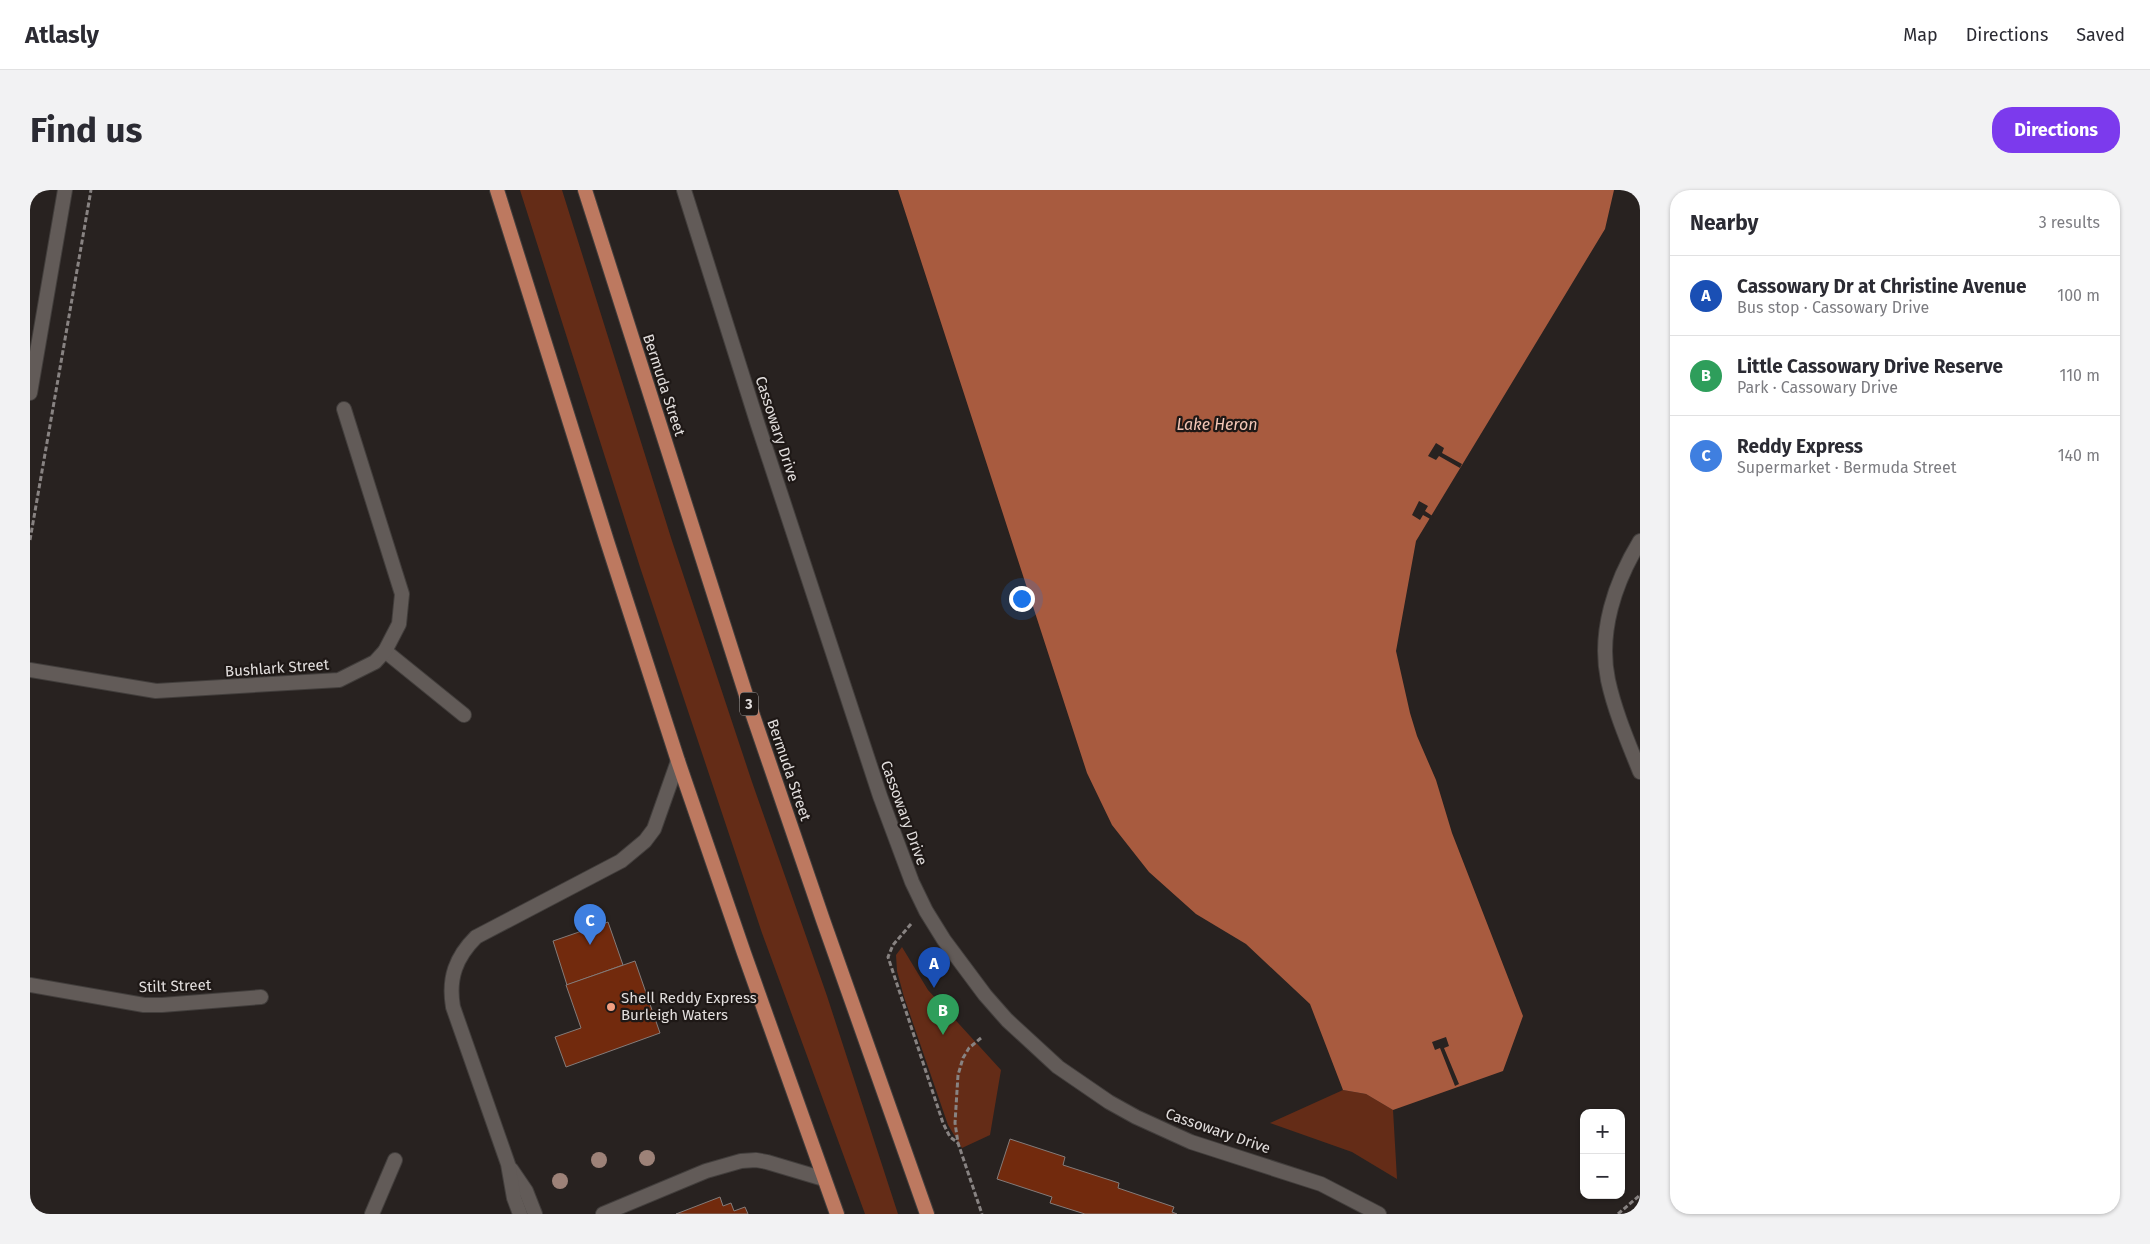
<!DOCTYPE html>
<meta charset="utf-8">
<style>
body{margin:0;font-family:"Fira Sans",sans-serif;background:#f2f2f3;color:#2b2b33}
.controls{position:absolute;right:15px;bottom:15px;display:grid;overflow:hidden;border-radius:10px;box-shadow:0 1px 4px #0004}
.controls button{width:45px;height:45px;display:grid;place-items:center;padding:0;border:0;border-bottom:1px solid #e1e1e2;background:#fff;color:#2b2b33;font:25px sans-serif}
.you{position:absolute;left:991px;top:408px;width:18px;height:18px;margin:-12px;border:4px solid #fff;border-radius:50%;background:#1a73e8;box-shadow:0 0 0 8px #1a73e833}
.badge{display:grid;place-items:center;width:32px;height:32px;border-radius:50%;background:#7c3aed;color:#fff;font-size:16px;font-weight:700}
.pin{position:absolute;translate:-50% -41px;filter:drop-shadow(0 1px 2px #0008)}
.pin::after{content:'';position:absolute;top:26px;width:18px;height:15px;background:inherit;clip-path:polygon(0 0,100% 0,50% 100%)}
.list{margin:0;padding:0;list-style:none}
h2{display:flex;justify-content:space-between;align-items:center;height:65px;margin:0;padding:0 20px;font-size:21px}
h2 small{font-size:16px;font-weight:400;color:#7c7c81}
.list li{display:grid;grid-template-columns:32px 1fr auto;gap:15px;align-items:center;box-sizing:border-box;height:80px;padding:0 20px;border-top:1px solid #e1e1e2}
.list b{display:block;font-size:19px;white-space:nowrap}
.list p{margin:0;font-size:16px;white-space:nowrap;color:#7c7c81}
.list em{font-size:16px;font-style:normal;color:#7c7c81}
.map{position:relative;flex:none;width:1610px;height:1024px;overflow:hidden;border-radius:20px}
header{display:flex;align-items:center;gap:30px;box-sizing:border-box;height:70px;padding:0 25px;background:#fff;border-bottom:1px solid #e1e1e2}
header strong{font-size:24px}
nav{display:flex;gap:28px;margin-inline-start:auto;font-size:18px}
.intro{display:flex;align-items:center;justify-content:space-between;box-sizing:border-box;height:120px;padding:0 30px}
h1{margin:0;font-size:35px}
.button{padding:12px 22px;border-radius:20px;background:#7c3aed;color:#fff;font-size:18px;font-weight:700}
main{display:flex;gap:30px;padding:0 30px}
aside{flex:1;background:#fff;border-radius:20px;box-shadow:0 1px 4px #0004}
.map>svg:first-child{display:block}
.green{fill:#642c17}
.water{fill:#a85b3f}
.pier{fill:#282220}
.building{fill:#722a0d;stroke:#847c7a}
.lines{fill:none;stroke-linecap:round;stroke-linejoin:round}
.service-casing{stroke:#423e3c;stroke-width:16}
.minor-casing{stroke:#423e3c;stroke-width:16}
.tertiary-casing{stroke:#423e3c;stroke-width:16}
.primary-casing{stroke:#423e3c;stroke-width:16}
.path{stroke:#888382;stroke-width:3;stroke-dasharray:5 2.5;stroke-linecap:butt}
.service{stroke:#625b58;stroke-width:14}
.minor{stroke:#625b58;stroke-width:14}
.tertiary{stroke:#625b58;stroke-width:14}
.primary{stroke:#bd7960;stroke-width:14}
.tree{fill:#9d8278}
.poi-dot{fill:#f39f82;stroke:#1e1816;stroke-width:2}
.labels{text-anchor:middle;stroke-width:4.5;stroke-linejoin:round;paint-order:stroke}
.shield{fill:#1e1816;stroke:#a7a3a1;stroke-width:1}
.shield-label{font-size:14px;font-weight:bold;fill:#e2dedd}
.street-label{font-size:15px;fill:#e2dedd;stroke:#1e1816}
.poi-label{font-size:15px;fill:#e2dedd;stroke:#1e1816;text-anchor:start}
.water-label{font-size:16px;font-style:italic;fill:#f4c7b7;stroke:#1e1816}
</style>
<header>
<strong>Atlasly</strong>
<nav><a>Map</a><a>Directions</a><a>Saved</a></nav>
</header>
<div class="intro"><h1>Find us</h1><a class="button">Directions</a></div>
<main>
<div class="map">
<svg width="1610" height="1024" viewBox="0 0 1610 1024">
<rect width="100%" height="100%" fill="#282220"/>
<g class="green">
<polygon points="490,0 532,0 642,351 722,592 797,806 868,1024 835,1024 732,743 610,377"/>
<polygon points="872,757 898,800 971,880 960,945 932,958 918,935 874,807 867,781 866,765"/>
<polygon points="1313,900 1336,904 1363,920 1367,989 1322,962 1240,933"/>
</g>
<polygon class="water" points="868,0 1584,0 1575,39 1386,351 1366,461 1380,523 1387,546 1406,590 1422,643 1493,826 1473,881 1363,920 1336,904 1313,900 1280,814 1216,754 1166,724 1119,682 1082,635 1057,583"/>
<g class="pier">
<polygon points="1406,253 1414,258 1412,263 1432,274 1430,278 1409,266 1406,270 1398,266"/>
<polygon points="1389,311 1398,316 1395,321 1404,327 1402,330 1393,325 1390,330 1382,325"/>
<polygon points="1416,847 1419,856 1414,858 1429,894 1425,896 1410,858 1405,860 1402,852"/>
</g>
<g class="building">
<polygon points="578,732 593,775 537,795 523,751"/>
<polygon points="605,771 630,843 536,877 525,847 551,838 536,795"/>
<polygon points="980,949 1035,967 1033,975 1089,993 1088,998 1144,1017 1142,1022 1147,1024 1055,1024 1020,1013 1022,1007 967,989"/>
<polygon points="690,1007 693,1016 701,1013 704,1021 715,1017 718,1024 646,1024"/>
</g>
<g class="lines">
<defs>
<g id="service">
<polyline points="481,979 496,1001 505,1024"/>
<polyline points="342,1024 365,970"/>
<path d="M490,1024l-6,-16 -6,-34 -55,-157c-5,-29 3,-50 23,-70l145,-76 24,-20 9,-12 24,-68"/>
<polyline points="573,1024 676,981 711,971 726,970 737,972 794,989"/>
</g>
<g id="minor">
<polyline points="0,203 35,0"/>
<path d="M1610,351c-25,41 -42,91 -32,139 7,32 20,62 32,92"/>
<polyline points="355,461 434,525"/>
<polyline points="0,480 126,501 309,490 345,472 355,461 369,434 372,404 314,219"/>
<polyline points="0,795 114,815 132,815 231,807"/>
</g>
<polyline id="tertiary" points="654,0 728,235 850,606 882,692 896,721 914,750 955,805 977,830 1028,877 1079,912 1106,927 1161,952 1291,994 1349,1024"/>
<g id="primary">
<polyline points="467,0 577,351 648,571 714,763 807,1024"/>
<polyline points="555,0 716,505 793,730 897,1024"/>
</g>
</defs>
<use href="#service" class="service-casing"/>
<use href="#minor" class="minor-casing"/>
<use href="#tertiary" class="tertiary-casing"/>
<use href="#primary" class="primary-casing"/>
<g class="path">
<polyline points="0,350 61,0"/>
<polyline points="881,734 863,755 858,767 913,933 920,947 928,953"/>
<polyline points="951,848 939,858 933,868 928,885 925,933 928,953 952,1024"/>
<polyline points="1588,1024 1610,1005"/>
</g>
<use href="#service" class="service"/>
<use href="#minor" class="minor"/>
<use href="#tertiary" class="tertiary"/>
<use href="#primary" class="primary"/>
</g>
<g class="tree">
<circle cx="617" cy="968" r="8"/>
<circle cx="569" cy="970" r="8"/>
<circle cx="530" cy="991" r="8"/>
</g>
<circle class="poi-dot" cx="581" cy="817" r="5"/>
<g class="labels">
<rect class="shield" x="710" y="502.5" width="18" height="23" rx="4"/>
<g class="shield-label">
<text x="719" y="519">3</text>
</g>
<g class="street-label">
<text transform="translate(634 195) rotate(72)" y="5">Bermuda Street</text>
<text transform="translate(747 239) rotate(72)" y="5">Cassowary Drive</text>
<text transform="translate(247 478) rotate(-4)" y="5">Bushlark Street</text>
<text transform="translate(759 580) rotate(71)" y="5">Bermuda Street</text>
<text transform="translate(874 623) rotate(70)" y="5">Cassowary Drive</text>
<text transform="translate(145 796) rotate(-2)" y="5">Stilt Street</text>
<text transform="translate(1188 941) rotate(19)" y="5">Cassowary Drive</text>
</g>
<g class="poi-label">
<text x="591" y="813">Shell Reddy Express<tspan x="591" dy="17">Burleigh Waters</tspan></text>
</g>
<g class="water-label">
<text x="1187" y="240">Lake Heron</text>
</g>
</g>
</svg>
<div class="controls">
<button>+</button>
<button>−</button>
</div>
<div class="you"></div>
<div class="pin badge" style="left:904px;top:798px;background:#1a4fb4">A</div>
<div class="pin badge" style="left:913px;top:845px;background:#2e9e5b">B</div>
<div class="pin badge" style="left:560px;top:755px;background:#3f7fe0">C</div>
</div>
<aside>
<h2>Nearby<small>3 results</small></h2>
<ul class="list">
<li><span class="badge" style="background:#1a4fb4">A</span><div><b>Cassowary Dr at Christine Avenue</b><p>Bus stop · Cassowary Drive</p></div><em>100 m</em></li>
<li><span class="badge" style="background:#2e9e5b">B</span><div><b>Little Cassowary Drive Reserve</b><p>Park · Cassowary Drive</p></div><em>110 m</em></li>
<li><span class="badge" style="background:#3f7fe0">C</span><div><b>Reddy Express</b><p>Supermarket · Bermuda Street</p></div><em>140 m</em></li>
</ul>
</aside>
</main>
